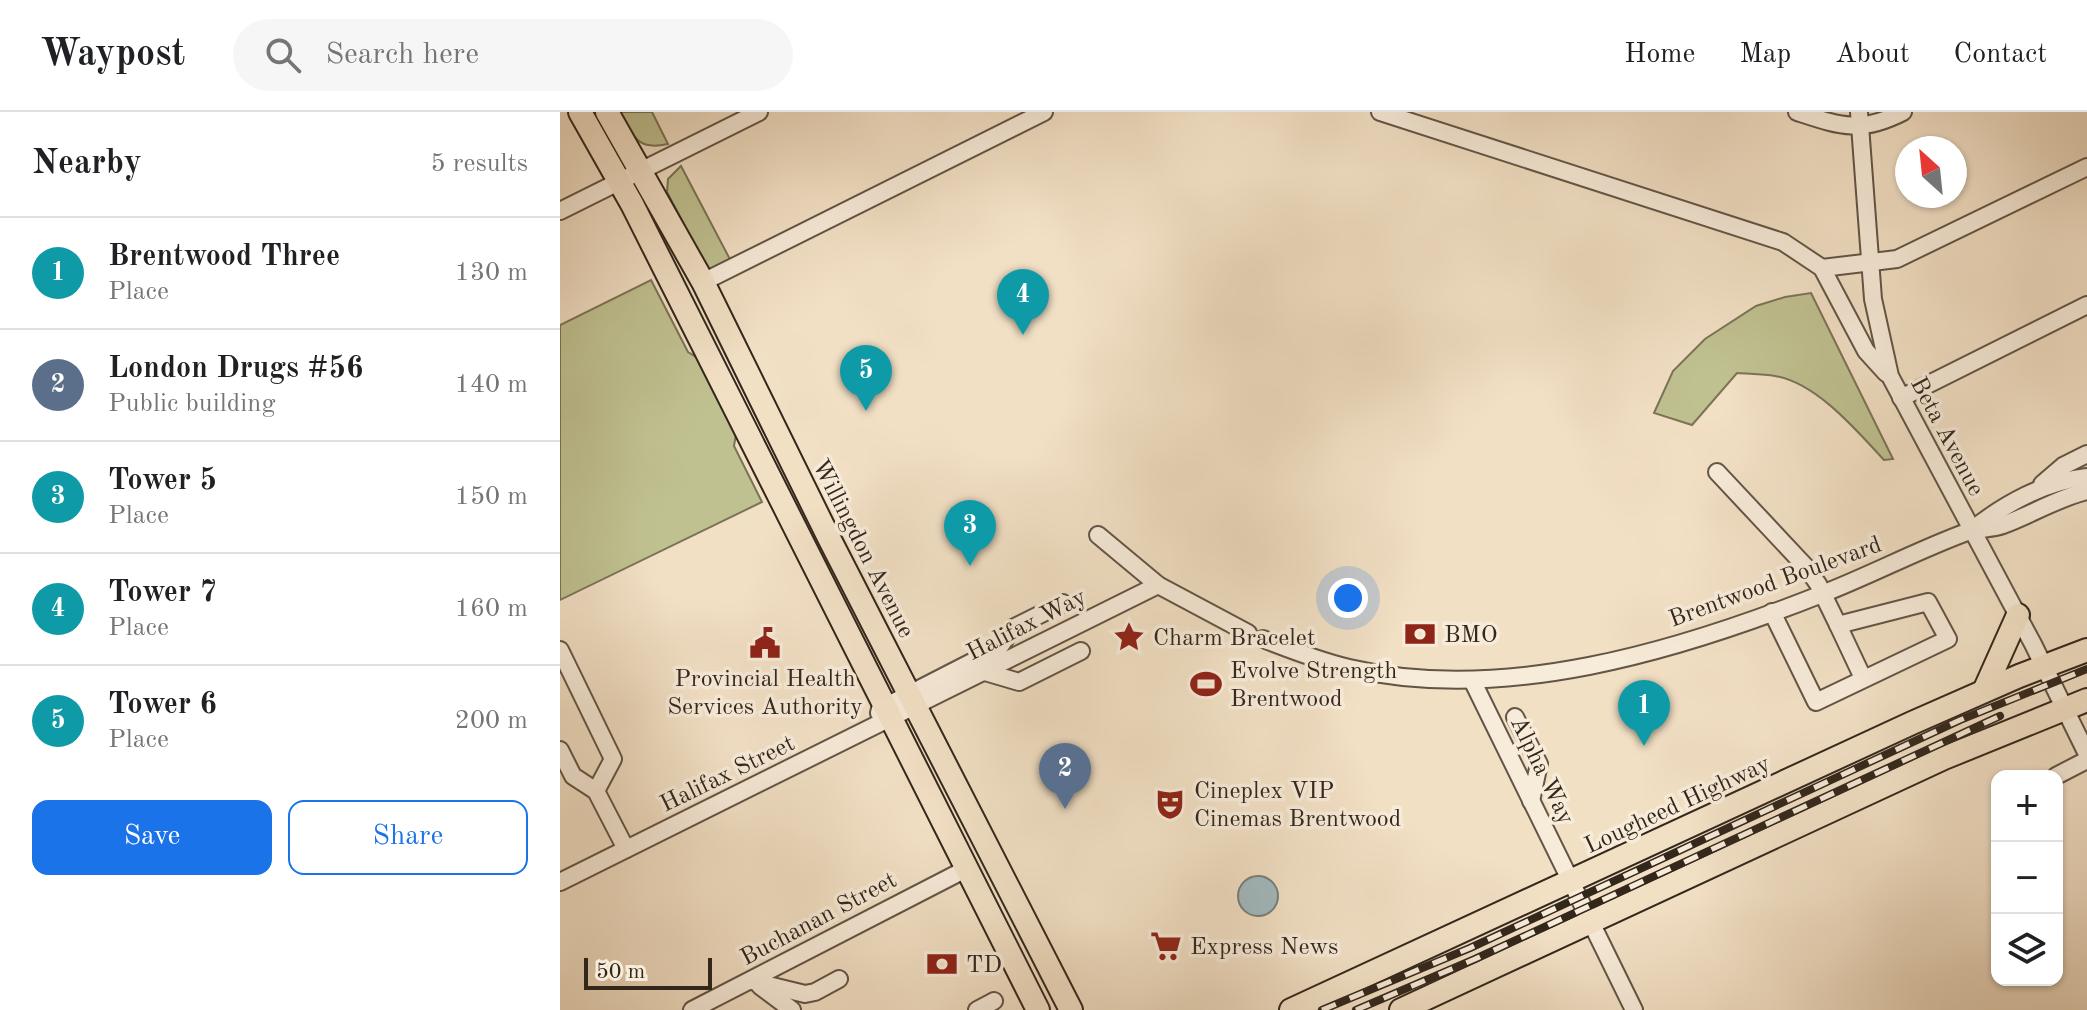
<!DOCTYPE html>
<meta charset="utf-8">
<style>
body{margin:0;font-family:"Old Standard TT",serif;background:#f6f6f6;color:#202124}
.controls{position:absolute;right:24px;bottom:24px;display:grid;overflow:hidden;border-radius:16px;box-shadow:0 2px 6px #0004}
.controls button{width:72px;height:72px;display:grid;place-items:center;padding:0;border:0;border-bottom:2px solid #e0e0e0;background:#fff;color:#202124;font:40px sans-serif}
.compass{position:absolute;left:1335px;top:24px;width:72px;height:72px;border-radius:50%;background:#fff;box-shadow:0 2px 6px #0004;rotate:333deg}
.scale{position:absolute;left:24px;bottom:20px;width:128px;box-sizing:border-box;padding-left:8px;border:4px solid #33271c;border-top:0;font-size:22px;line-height:28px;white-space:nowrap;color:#33271c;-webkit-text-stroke:6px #f7ebd9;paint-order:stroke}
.you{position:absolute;left:788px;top:486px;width:28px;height:28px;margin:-20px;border:6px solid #fff;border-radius:50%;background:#1a73e8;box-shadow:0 0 0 12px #1a73e833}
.badge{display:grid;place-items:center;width:52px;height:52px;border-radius:50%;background:#1a73e8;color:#fff;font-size:26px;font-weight:700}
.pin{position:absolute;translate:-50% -66px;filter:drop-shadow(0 2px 4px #0008)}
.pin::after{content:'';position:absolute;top:42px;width:28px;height:24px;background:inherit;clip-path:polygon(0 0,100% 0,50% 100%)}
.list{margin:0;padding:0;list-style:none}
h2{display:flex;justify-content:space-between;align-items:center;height:104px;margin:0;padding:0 32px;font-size:34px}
h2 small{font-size:26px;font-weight:400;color:#757577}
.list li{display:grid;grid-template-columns:52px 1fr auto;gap:24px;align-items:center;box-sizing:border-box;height:112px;padding:0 32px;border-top:2px solid #e0e0e0}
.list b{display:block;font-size:30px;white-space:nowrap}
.list p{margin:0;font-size:26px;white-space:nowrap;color:#757577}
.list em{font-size:26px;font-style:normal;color:#757577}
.actions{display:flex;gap:16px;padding:24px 32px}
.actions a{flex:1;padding:18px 0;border:2px solid #1a73e8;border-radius:16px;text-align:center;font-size:28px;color:#1a73e8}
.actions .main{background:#1a73e8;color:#fff}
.icon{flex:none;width:44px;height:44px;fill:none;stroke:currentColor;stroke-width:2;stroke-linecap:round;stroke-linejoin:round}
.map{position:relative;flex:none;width:1527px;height:898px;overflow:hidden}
header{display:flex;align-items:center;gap:48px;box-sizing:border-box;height:112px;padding:0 40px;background:#fff;border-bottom:2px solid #e0e0e0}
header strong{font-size:38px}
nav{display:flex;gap:44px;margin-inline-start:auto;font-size:28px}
.search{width:560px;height:72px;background:#f6f6f6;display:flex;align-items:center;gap:20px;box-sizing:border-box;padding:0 28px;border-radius:44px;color:#757577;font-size:30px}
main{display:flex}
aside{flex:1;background:#fff}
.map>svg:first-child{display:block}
.green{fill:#c0c191;stroke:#7a7456;stroke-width:2}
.water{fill:#a2bac0;stroke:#767f7e;stroke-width:2}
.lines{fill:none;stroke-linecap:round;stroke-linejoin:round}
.minor-casing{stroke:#635546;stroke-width:20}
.major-casing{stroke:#33271c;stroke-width:26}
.minor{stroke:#f7ebd9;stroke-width:16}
.major{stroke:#f2e0c5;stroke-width:22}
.rail-casing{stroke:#33271c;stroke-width:8}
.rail{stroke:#f7ebd9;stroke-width:5;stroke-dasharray:15;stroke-linecap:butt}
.labels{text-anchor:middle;stroke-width:7;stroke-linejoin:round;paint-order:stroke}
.street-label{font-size:24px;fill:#33271c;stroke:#f7ebd9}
.poi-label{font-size:24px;fill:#33271c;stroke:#f7ebd9;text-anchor:start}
</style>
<header>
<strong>Waypost</strong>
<div class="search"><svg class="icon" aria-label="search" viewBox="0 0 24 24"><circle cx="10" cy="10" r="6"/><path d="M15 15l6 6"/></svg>Search here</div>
<nav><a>Home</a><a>Map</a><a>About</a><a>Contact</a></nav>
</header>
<main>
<aside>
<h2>Nearby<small>5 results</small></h2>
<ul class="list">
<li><span class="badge" style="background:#0f9aa8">1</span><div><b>Brentwood Three</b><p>Place</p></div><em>130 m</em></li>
<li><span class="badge" style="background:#5c6f8a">2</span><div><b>London Drugs #56</b><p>Public building</p></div><em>140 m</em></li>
<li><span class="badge" style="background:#0f9aa8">3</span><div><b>Tower 5</b><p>Place</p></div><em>150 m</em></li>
<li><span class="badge" style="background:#0f9aa8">4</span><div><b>Tower 7</b><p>Place</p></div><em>160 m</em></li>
<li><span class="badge" style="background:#0f9aa8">5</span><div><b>Tower 6</b><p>Place</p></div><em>200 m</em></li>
</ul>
<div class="actions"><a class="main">Save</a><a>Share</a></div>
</aside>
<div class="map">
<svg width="1527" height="898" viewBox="0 0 1527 898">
<rect width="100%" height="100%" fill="#f2e0c5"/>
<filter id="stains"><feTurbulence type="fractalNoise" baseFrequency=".0025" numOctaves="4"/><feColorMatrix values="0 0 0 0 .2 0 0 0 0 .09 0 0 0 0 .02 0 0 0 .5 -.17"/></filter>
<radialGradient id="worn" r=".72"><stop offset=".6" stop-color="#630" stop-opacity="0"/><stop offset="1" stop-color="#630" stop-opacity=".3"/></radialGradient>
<g class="green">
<path d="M60,0h32l16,32c-32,7 -34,-8 -48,-32z"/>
<polygon points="121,54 174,155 152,166 107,80 108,67"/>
<polygon points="91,168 128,240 138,246 176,322 174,334 202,390 0,488 0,213"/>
<path d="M1251,181l82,166 -9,1c-27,-29 -67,-77 -109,-84 -12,-2 -26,-2 -38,-3l-45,52 -38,-12 19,-42 32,-32 51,-33 29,-9z"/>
</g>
<circle class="water" cx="698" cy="784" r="20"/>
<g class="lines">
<defs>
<g id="minor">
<polyline points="820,0 1223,130 1262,156 1306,239 1326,261"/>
<path d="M1237,0c43,14 63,22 106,0"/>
<polyline points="1299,0 1313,187 1330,264 1473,532 1527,642"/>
<polyline points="0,99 199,0"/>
<polyline points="1262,156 1337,147 1527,55"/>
<polyline points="143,170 484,0"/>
<polyline points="1341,286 1527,193"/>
<polyline points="1157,360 1246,455 1258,472 1278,513"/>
<polyline points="1482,372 1503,354 1527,342"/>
<path d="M1412,418c32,-26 74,-49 115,-53"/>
<polyline points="538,423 598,473 688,521"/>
<polyline points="1212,500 1256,590 1388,527 1368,490 1278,513 1303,566"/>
<path d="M703,527c28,11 57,22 86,29 155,36 329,-17 473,-74 49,-19 96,-44 145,-62 12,-4 25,-3 36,-7 30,-11 52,-26 84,-34"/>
<polyline points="0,538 53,647 36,679"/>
<polyline points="425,560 459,570 521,539"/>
<polyline points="912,568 1074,898"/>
<polyline points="319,601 320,597 439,536 453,516 503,491"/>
<polyline points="955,605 979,652 971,689"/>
<polyline points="0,638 13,664 36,679 66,737"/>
<polyline points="1496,664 1527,648"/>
<polyline points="0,770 598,473"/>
<polyline points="192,869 245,882 255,880 279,867"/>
<polyline points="200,874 232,898"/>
<polyline points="132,898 406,757"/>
<polyline points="417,898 434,889"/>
</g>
<g id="major">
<polyline points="20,0 72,92 478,898"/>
<polyline points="47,0 143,170 269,426 511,898"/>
<polyline points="1424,579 1458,503"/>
<polyline points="731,898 1352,611 1459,564 1527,538"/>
<polyline points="841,898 1384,646 1527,588"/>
</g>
</defs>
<use href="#minor" class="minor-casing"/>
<use href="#major" class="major-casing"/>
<use href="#minor" class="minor"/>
<use href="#major" class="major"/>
<defs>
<g id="rail">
<polyline points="762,898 910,836 1400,608 1527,557"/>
<polyline points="796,898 915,847 1440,604"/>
</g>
</defs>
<use href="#rail" class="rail-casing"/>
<use href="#rail" class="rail"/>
</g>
<defs>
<symbol id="bank-bare" viewBox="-9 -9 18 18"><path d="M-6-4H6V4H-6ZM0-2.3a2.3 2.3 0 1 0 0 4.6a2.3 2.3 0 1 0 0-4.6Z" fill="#8f2418" stroke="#f7ebd9" stroke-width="2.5" paint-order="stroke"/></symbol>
<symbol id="sight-bare" viewBox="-9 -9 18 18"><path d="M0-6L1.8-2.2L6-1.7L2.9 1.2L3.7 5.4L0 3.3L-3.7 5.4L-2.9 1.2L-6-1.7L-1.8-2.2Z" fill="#8f2418" stroke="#f7ebd9" stroke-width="2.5" paint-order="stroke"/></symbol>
<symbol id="civic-bare" viewBox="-9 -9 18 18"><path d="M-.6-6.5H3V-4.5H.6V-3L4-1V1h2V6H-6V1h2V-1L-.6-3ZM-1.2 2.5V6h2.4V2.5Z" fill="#8f2418" stroke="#f7ebd9" stroke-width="2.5" paint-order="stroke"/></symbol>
<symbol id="stadium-bare" viewBox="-9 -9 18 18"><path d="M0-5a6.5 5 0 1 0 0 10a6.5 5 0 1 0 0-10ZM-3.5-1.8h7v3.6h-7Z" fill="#8f2418" stroke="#f7ebd9" stroke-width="2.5" paint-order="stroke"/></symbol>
<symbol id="theatre-bare" viewBox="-9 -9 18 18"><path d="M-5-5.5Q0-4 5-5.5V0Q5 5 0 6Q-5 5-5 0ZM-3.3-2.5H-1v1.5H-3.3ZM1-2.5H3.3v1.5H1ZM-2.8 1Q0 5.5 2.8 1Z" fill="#8f2418" stroke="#f7ebd9" stroke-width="2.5" paint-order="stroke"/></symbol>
<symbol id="supermarket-bare" viewBox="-9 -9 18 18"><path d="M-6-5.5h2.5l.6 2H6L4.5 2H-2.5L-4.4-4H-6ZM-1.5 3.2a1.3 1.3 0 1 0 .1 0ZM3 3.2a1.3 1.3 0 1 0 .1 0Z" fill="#8f2418" stroke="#f7ebd9" stroke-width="2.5" paint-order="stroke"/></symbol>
</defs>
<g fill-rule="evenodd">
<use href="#bank-bare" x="838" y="500" width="44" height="44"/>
<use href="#sight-bare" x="547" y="503" width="44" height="44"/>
<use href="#civic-bare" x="183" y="509" width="44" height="44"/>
<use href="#stadium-bare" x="624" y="550" width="44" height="44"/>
<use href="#theatre-bare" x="588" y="670" width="44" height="44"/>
<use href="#supermarket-bare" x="584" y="812" width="44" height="44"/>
<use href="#bank-bare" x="360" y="830" width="44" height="44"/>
</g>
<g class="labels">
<g class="street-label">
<text transform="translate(1388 324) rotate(62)" y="8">Beta Avenue</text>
<text transform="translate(304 436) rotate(63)" y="8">Willingdon Avenue</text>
<text transform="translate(1215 469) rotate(-20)" y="8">Brentwood Boulevard</text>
<text transform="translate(466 512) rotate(-27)" y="8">Halifax Way</text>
<text transform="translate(983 658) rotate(64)" y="8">Alpha Way</text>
<text transform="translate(167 661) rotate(-26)" y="8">Halifax Street</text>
<text transform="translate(1117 692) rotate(-25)" y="8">Lougheed Highway</text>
<text transform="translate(258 806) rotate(-28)" y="8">Buchanan Street</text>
</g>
<g class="poi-label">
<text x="884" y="530">BMO</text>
<text x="593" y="533">Charm Bracelet</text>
<text x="670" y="566">Evolve Strength<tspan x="670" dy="28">Brentwood</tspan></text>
<text x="205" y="574" text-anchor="middle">Provincial Health<tspan x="205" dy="28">Services Authority</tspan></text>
<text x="634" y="686">Cineplex VIP<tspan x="634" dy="28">Cinemas Brentwood</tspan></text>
<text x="630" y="842">Express News</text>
<text x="406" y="860">TD</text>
</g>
</g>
<rect width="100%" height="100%" filter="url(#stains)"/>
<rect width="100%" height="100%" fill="url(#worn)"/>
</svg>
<div class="controls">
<button>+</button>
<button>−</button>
<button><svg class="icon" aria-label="layers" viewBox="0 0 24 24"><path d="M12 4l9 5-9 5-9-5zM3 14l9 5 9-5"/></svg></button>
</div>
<svg class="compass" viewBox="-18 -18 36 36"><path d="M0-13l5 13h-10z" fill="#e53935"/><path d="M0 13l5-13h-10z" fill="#757577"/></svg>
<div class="scale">50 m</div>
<div class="you"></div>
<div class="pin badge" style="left:1084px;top:634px;background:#0f9aa8">1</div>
<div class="pin badge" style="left:505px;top:697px;background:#5c6f8a">2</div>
<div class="pin badge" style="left:410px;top:454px;background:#0f9aa8">3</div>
<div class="pin badge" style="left:463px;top:223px;background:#0f9aa8">4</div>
<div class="pin badge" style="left:306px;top:299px;background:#0f9aa8">5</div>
</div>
</main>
